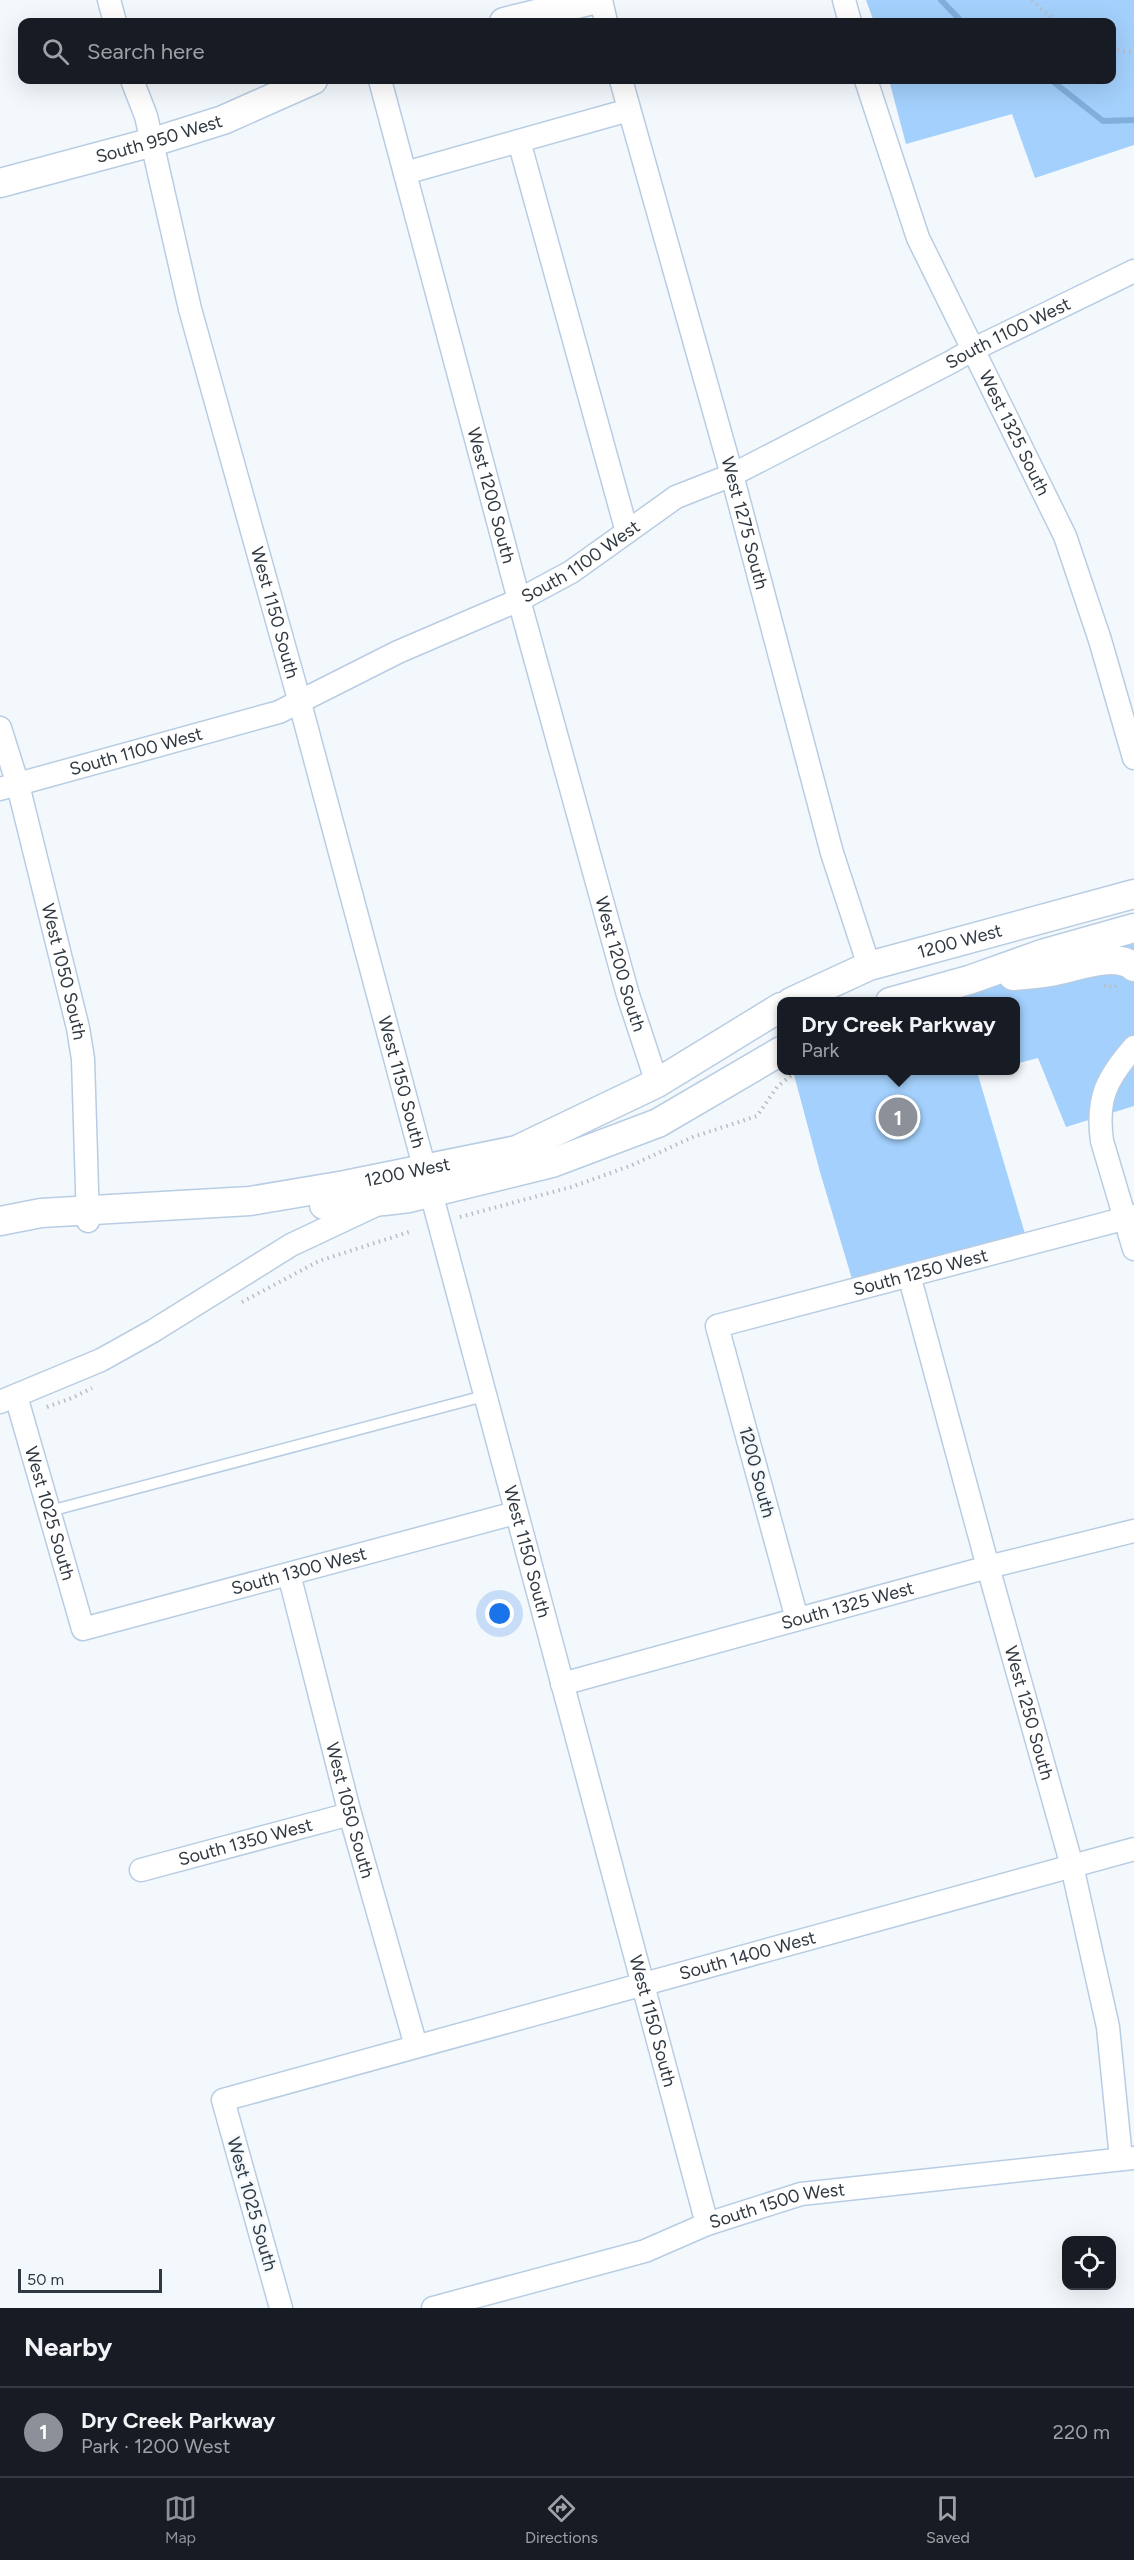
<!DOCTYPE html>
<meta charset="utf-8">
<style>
body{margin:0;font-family:Figtree,sans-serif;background:#242831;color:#f1f3f6}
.controls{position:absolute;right:18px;bottom:18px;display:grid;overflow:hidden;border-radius:12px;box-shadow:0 6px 24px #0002}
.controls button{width:54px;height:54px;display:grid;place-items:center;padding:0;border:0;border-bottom:2px solid #363941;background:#171b24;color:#f1f3f6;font:30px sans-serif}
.scale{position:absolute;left:18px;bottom:15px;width:144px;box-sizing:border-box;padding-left:6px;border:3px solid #303941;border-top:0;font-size:16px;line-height:21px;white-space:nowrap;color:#303941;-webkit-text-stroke:4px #f3f8fc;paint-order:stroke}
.you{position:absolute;left:500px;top:1614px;width:21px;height:21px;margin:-15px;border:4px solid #fff;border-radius:50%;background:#1a73e8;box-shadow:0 0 0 9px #1a73e833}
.badge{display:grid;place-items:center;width:39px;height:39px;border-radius:50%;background:#8c9099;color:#fff;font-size:20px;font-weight:700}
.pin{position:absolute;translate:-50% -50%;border:3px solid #fff;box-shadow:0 2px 6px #0006}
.popup{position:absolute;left:777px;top:997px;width:243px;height:78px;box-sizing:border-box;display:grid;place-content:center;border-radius:12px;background:#171b24;filter:drop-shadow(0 2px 4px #0005);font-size:20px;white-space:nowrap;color:#9ea1a6}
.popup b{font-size:22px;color:#f1f3f6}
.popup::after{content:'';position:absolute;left:50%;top:100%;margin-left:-12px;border:12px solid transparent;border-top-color:#171b24}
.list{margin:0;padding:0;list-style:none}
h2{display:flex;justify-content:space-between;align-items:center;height:78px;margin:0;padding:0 24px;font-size:26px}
h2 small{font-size:20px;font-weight:400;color:#9ea1a6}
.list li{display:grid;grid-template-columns:39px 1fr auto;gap:18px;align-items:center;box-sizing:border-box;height:90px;padding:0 24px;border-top:2px solid #363941}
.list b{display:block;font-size:22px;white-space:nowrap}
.list p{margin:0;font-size:20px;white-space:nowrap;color:#9ea1a6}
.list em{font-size:20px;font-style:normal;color:#9ea1a6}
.icon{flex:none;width:33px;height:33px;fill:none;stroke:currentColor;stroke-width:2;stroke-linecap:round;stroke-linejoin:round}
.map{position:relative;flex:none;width:1134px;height:2308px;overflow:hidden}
.search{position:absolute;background:#171b24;box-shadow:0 6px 24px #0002;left:18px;right:18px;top:18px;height:66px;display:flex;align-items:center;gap:15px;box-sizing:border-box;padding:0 21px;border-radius:12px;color:#9ea1a6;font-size:22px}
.sheet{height:168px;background:#171b24}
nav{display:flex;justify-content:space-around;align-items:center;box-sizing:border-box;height:84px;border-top:2px solid #363941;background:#171b24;font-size:16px;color:#9ea1a6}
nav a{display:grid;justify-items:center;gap:3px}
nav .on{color:#8c9099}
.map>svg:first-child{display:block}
.green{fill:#a3d0fc}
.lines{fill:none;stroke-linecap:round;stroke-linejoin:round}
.stream{stroke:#80afde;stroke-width:6}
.service-casing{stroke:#b8cde3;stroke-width:13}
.minor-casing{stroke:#b8cde3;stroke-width:25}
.tertiary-casing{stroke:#b8cde3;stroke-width:31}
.path{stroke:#b7bdc3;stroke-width:4;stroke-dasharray:1.5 4.5;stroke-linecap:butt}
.service{stroke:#fff;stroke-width:10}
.minor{stroke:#fff;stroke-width:22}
.tertiary{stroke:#fff;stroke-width:28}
.labels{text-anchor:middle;stroke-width:4.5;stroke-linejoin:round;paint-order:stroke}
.street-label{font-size:18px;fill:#303941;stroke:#f3f8fc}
</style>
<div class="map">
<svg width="1134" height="2308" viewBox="0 0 1134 2308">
<rect width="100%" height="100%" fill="#f3f8fc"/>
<g class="green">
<polygon points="866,0 1134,0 1134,145 1035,178 1012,114 906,144 889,80 1112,80 1112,22 874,22"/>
<polygon points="1134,928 1134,1106 1066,1127 1038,1058 1015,1064 1015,1002 893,1002"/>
<polygon points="793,1071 993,1071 978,1075 1028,1244 855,1289 820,1172"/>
</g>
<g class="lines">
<g class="stream">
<polyline points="941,0 962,22"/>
<polyline points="1051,80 1103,121 1134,120"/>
</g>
<defs>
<polyline id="service" points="50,1511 484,1396"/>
<g id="minor">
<polyline points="109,0 115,22"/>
<polyline points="601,0 606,22"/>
<polyline points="844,0 850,22"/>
<path id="s1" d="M132,80l14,36 44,193 110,394 407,1521"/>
<path id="s2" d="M380,80l139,520 109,395 29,88"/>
<path id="s3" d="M621,80l111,395 100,378 37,113"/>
<path id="s4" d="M866,80l52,158 147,298 35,104 34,118"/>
<polyline points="519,141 627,532"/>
<polyline points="405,173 629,110"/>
<path id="s5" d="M0,728l18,57 60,243 5,31 5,162"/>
<path id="s6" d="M0,789l279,-77 119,-60 121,-52 52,-28 105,-75 56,-22 219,-113 21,-12 162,-79"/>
<path d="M1134,1047c-27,31 -38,51 -32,94l32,108"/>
<path id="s7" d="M909,1275l79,292 84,299 36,161 13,132"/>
<path id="s8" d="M16,1396l67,233 432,-116"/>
<polyline points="0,1402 101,1360 153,1331 291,1245 378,1204"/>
<path id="s9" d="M289,1574l61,240 66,232"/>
<path id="s10" d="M797,1619l-80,-293 417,-110"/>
<path id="s11" d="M562,1684l426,-117 146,-36"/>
<path id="s12" d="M141,1870l209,-56"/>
<path id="s13" d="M281,2308l-58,-208 911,-251"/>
<path id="s14" d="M433,2308l212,-57 62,-27 94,-30 333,-36"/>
</g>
<g id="tertiary">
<polyline points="504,22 593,0"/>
<path id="s15" d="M0,183l153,-41 70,-22 90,-40"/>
<path d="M1013,976c14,-1 28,-2 42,-5 22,-4 60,-20 79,-4"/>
<path id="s16" d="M791,1002l78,-36 265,-72"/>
<polyline points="890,1002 969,980 1042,954 1134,928"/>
<polyline points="324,1205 384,1201 409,1198 552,1163 658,1123 781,1051"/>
<path id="s17" d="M0,1221l41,-8 209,-12 95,-16 172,-35 140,-67 124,-76"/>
</g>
</defs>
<use href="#service" class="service-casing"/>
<use href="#minor" class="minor-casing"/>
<use href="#tertiary" class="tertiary-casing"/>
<g class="path">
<polyline points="1032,0 1057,22"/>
<polyline points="1112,47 1122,51 1134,52"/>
<polyline points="1104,985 1114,988 1118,983"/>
<polyline points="460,1217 571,1187 630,1166 693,1137 757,1116 777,1087 794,1073"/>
<polyline points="242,1302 319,1261 412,1231"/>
<polyline points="47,1407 72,1398 92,1388"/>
</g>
<use href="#service" class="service"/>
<use href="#minor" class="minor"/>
<use href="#tertiary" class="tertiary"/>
</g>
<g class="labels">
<g class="street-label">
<text dy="6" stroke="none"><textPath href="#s15" startOffset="165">South 950 West</textPath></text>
<text dy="6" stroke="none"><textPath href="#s6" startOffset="1113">South 1100 West</textPath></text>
<text dy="6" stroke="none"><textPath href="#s4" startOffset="384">West 1325 South</textPath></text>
<text dy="6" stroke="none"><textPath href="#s2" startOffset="430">West 1200 South</textPath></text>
<text dy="6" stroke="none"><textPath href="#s3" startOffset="460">West 1275 South</textPath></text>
<text dy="6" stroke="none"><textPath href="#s6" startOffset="627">South 1100 West</textPath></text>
<text dy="6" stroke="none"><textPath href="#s1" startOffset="552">West 1150 South</textPath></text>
<text dy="6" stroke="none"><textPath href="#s6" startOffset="141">South 1100 West</textPath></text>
<text dy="6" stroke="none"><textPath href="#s16" startOffset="180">1200 West</textPath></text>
<text dy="6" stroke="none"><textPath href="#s2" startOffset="916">West 1200 South</textPath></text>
<text dy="6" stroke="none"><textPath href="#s5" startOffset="252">West 1050 South</textPath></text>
<text dy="6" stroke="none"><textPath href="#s1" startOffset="1038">West 1150 South</textPath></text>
<text dy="6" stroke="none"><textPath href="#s17" startOffset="411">1200 West</textPath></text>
<text dy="6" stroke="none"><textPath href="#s10" startOffset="514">South 1250 West</textPath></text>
<text transform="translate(757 1472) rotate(75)" y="6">1200 South</text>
<text dy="6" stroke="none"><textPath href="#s8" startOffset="122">West 1025 South</textPath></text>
<text dy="6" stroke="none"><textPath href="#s1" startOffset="1524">West 1150 South</textPath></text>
<text dy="6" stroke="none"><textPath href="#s8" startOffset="466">South 1300 West</textPath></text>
<text dy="6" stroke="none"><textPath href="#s11" startOffset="296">South 1325 West</textPath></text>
<text dy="6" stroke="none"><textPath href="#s7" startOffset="454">West 1250 South</textPath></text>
<text dy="6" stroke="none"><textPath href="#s9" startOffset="244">West 1050 South</textPath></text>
<text dy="6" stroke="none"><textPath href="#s12" startOffset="108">South 1350 West</textPath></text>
<text dy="6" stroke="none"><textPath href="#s13" startOffset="760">South 1400 West</textPath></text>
<text dy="6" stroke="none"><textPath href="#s1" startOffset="2010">West 1150 South</textPath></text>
<text transform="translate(252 2204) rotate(74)" y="6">West 1025 South</text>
<text dy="6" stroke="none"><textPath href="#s14" startOffset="360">South 1500 West</textPath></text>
</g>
</g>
</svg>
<div class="controls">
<button><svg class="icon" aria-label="locate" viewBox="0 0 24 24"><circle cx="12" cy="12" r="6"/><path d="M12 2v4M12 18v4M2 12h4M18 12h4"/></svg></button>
</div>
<div class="scale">50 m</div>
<div class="you"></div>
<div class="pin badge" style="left:898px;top:1117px">1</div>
<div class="popup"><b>Dry Creek Parkway</b>Park</div>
<div class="search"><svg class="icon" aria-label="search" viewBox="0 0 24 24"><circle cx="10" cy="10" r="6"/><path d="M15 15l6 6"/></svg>Search here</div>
</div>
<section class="sheet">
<h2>Nearby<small></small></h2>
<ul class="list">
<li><span class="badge">1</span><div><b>Dry Creek Parkway</b><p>Park · 1200 West</p></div><em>220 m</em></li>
</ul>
</section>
<nav>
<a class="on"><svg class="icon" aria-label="map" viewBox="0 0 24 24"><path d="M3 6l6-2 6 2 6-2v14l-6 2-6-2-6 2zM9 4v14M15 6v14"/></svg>Map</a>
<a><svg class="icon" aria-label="directions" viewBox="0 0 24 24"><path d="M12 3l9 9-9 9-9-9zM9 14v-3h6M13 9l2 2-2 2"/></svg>Directions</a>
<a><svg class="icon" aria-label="saved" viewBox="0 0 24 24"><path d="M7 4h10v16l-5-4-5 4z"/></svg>Saved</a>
</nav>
